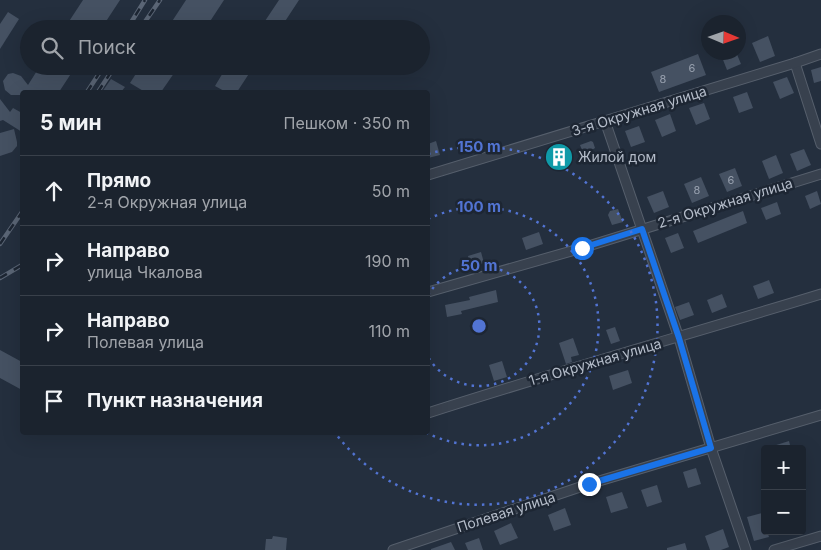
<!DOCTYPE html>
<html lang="ru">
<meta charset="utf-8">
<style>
body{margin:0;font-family:Inter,sans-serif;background:#282f3a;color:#f1f3f6}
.controls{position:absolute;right:15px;bottom:15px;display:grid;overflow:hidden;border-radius:5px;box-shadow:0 5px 20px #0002}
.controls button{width:45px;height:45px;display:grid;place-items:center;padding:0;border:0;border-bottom:1px solid #39404a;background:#1b232e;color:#f1f3f6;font:25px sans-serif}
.compass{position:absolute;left:701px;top:15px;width:45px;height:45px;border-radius:50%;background:#1b232e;box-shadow:0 5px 20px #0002;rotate:92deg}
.stop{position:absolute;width:15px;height:15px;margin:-11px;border:4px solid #1a73e8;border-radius:50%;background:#fff}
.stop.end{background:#1a73e8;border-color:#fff;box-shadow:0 1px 5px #0008}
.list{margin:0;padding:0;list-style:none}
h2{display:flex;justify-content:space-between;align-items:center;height:65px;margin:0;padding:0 20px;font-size:21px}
h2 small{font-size:16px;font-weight:400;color:#a0a4aa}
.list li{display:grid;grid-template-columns:32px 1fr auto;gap:15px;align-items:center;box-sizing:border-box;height:70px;padding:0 20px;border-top:1px solid #39404a}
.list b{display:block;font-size:19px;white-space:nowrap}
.list p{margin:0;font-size:16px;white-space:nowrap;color:#a0a4aa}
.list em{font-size:16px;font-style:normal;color:#a0a4aa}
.icon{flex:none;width:28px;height:28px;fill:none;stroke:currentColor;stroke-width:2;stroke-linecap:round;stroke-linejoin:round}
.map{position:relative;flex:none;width:821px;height:550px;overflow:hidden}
.search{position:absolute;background:#1b232e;box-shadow:0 5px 20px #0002;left:20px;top:20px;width:410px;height:55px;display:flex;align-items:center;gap:12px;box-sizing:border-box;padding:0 18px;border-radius:28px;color:#a0a4aa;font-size:19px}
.panel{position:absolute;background:#1b232e;box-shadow:0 5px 20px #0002;left:20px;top:90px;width:410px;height:345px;border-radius:5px}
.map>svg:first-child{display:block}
.building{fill:#455162}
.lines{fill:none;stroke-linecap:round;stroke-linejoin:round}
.street-casing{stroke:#565f6c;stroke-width:11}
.street{stroke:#38414e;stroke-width:9}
.rail-casing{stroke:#5a6575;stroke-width:4.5}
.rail{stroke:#1d2633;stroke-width:2.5;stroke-dasharray:8;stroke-linecap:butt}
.route{stroke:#1a73e8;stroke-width:6}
.ring{fill:none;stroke:#5274d3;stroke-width:2.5;stroke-dasharray:2.5 5}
.labels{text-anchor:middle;stroke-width:5;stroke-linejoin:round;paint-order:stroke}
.number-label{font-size:11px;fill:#98a1af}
.street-label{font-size:14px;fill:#b4bcc9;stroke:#1d2633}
.poi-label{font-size:14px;fill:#b4bcc9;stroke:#1d2633;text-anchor:start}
.centre{fill:#5274d3;stroke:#1d2633;stroke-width:2.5}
.ring-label{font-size:15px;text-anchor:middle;font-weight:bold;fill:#5274d3;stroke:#1d2633;stroke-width:5;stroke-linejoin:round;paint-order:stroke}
</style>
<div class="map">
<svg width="821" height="550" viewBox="0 0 821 550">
<rect width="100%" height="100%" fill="#242f3e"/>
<g class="building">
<polygon points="83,0 120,0 101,29 64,29"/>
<polygon points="186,0 224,0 205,29 167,29"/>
<polygon points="279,0 299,0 280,29 253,29 259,21 263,24"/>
<polygon points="8,12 19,19 0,49 0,24"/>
<polygon points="768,36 775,56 760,62 752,43"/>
<polygon points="720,52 736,52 741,64 727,70"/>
<polygon points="698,54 706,75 659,92 651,72"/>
<polygon points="40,66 76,66 59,92 22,92 22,95 11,95 5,90 3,81 8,74 13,73 21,76 28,85"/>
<polygon points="141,66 179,66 161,92 145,92 130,83"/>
<polygon points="227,66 254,66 237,92 226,92 215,86"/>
<polygon points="821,67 821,81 814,83 811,70"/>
<polygon points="787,77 794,93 780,99 773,82"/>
<polygon points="111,79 125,87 121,92 102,92"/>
<polygon points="747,92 753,108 739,113 733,97"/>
<polygon points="0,99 10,112 13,108 22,113 22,132 3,120 0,121"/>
<polygon points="704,103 710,119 696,125 689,108"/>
<polygon points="670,114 676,131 662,137 655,120"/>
<polygon points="639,126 645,142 631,147 625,131"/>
<polygon points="14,129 17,142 17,146 12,152 0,156 0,133"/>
<polygon points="436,141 440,155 428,158 428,144"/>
<polygon points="591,141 593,142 595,148 584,155 580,145"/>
<polygon points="804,149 811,165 797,171 790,154"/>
<polygon points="563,150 568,160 555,166 551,154"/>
<polygon points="776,155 783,173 769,179 762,161"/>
<polygon points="735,168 742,186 727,192 719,174"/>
<polygon points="701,177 709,196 692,203 684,184"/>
<polygon points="663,191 669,207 654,213 647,197"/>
<polygon points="817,191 821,204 810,209 805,196"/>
<polygon points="777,202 781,214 766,220 761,208"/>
<polygon points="618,209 623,222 612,225 608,215 610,211"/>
<polygon points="743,211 747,223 698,243 693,231"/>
<polygon points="539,232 543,244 526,250 522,238"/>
<polygon points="678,233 684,248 671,253 665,238"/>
<polygon points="481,252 484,263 470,267 468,256"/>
<polygon points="769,280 774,293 758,299 753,286"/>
<polygon points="496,290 498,302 461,311 462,314 447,317 445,305 470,300 469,297"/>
<polygon points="722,294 727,307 712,313 707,300"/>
<polygon points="689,302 694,315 680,320 675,307"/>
<polygon points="615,327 620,341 611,344 606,330"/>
<polygon points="573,338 579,355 571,357 572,362 566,364 559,343"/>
<polygon points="0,350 22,362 22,390 0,378"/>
<polygon points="502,361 507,377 494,381 489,365"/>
<polygon points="628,370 632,383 613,390 609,376"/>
<polygon points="789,441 791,449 770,449 770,447"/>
<polygon points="696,468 701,484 688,488 683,472"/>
<polygon points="657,485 662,502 647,507 641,490"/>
<polygon points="622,492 628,508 611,513 606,497"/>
<polygon points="565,508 571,525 554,531 548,515"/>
<polygon points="762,513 765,522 765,531 767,531 769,537 754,541 747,517"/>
<polygon points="511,523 518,538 500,545 494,531"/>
<polygon points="723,529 729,547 721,550 710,550 705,536"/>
<polygon points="273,536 287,538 286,550 265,550 266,539 272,539"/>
<polygon points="479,538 483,550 468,550 465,543"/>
<polygon points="451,542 455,550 431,550 431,549"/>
<polygon points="685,543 687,550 667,550 667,548"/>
</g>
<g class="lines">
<defs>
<g id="street">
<polyline points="795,63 821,144"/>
<polyline points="605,121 679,338 711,448 746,550"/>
<polyline points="428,175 795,63 821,54"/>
<polyline points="428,292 582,248 821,174"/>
<path d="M428,413c130,-42 262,-79 393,-119"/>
<polyline points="393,550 589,484 821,415"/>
<polyline points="774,550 821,536"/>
</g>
</defs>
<use href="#street" class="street-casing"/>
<use href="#street" class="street"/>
<defs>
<g id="rail">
<polyline points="127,29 145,0"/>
<polyline points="140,29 160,0"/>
<polyline points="87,92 104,66"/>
<polyline points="98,92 115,66"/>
<polyline points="0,244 22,212"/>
<polyline points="0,278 22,265"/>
</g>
</defs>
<use href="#rail" class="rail-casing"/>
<use href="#rail" class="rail"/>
</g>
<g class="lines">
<polyline class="route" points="582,248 642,229 679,338 711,448 589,484"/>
</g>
<g class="ring">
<path d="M428 295A60 60 0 1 1 428 357"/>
<path d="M428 219A119 119 0 1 1 427 433"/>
<path d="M428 154A179 179 0 1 1 336 434"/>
</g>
<defs>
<symbol id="building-disc" viewBox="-11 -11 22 22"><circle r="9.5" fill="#0f9aa8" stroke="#1d2633"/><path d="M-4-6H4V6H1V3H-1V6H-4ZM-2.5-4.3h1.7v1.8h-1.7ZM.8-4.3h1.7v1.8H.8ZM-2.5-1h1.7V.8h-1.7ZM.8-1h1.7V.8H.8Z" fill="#fff"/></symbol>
</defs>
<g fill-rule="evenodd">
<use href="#building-disc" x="543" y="141" width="32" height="32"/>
</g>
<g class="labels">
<g class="number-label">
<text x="692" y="72">6</text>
<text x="663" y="83">8</text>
<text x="731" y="184">6</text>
<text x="697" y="194">8</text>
</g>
<g class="street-label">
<text transform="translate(639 111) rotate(-17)" y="5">3-я Окружная улица</text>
<text transform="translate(725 203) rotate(-17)" y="5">2-я Окружная улица</text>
<text transform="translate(595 362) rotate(-16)" y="5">1-я Окружная улица</text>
<text transform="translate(506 512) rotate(-18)" y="5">Полевая улица</text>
</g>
<g class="poi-label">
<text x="578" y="162">Жилой дом</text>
</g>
</g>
<circle cx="479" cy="326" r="8" class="centre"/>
<g class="ring-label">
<text x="479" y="152">150 m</text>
<text x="479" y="212">100 m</text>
<text x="479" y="271">50 m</text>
</g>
</svg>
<div class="controls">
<button>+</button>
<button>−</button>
</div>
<svg class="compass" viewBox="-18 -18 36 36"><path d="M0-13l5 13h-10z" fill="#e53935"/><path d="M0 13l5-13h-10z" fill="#a0a4aa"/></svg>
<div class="stop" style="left:582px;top:248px"></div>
<div class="stop end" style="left:589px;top:484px"></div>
<div class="search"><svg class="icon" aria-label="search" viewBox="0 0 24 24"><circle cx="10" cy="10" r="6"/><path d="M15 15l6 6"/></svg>Поиск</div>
<section class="panel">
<h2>5 мин<small>Пешком · 350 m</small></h2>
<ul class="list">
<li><svg class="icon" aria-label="ahead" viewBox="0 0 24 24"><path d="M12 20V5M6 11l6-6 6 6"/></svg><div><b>Прямо</b><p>2-я Окружная улица</p></div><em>50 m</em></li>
<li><svg class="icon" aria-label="right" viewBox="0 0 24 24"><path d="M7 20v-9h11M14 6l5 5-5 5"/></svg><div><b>Направо</b><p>улица Чкалова</p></div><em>190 m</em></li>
<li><svg class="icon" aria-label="right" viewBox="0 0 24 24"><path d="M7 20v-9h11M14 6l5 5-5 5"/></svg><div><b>Направо</b><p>Полевая улица</p></div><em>110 m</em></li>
<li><svg class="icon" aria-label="arrive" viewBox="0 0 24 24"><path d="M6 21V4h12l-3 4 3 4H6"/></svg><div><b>Пункт назначения</b></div></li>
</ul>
</section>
</div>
